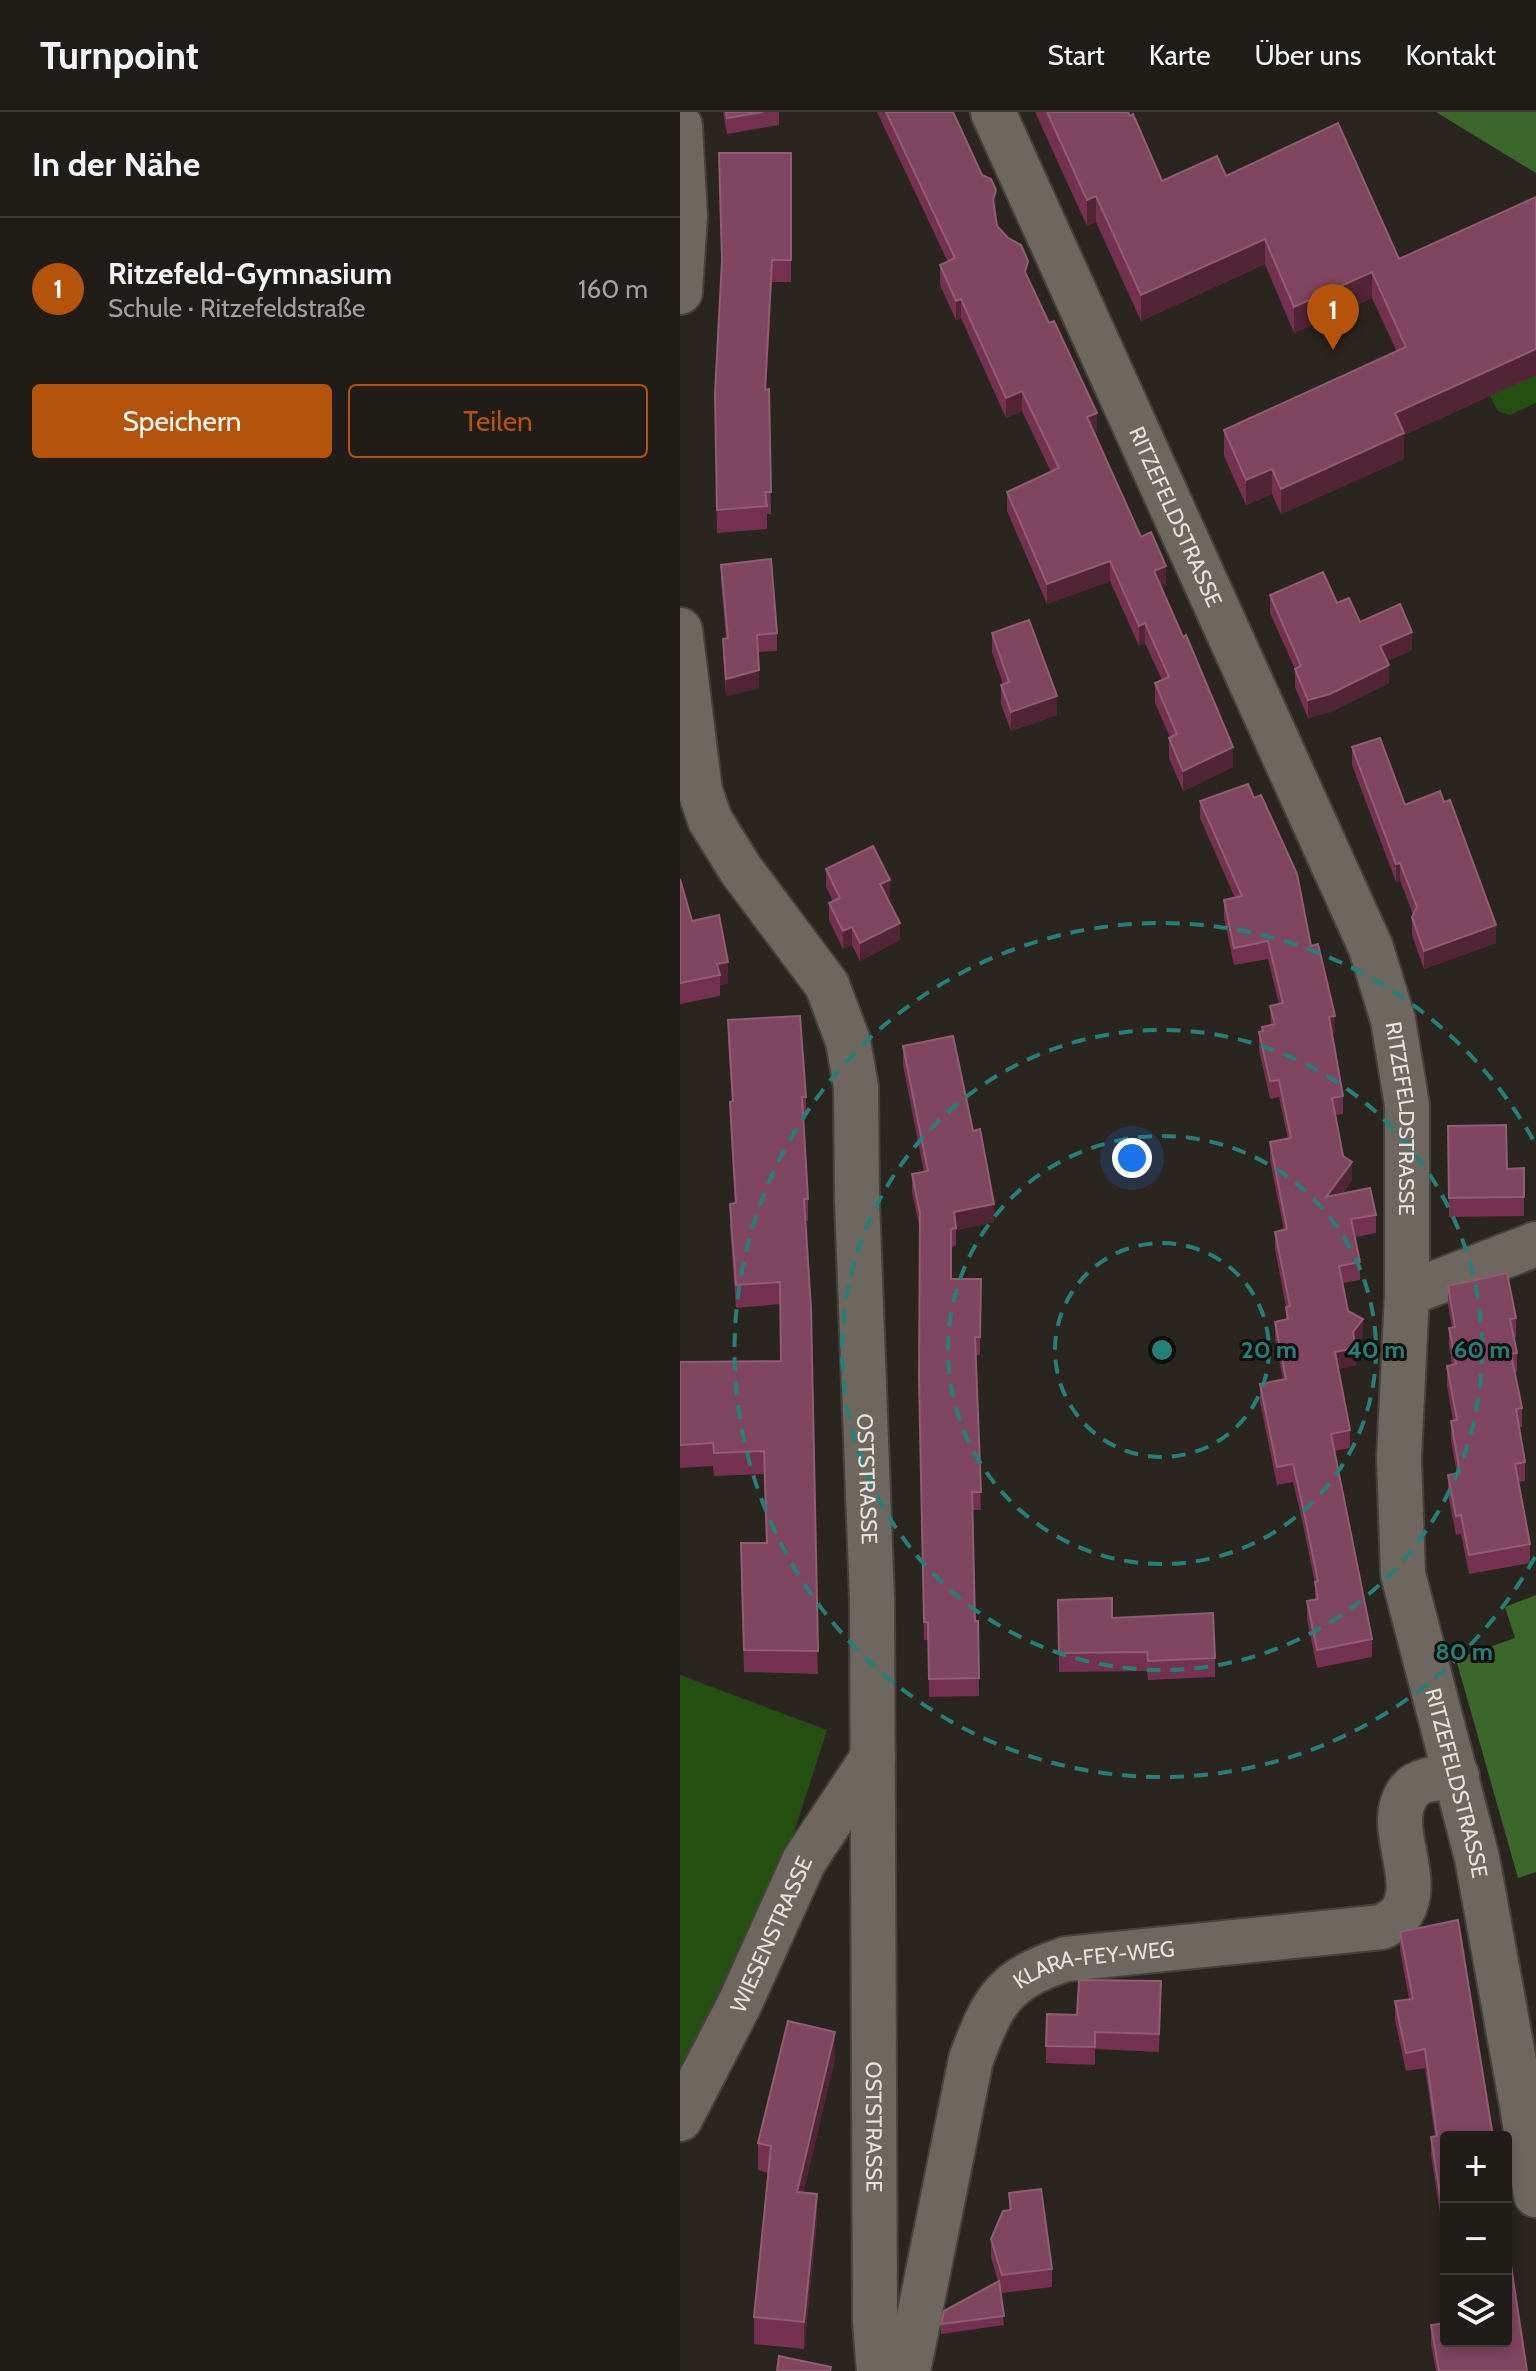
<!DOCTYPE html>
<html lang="de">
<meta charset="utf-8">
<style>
body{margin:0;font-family:Cabin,sans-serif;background:#282521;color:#f1f3f6}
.controls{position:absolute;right:24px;bottom:24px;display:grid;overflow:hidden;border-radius:8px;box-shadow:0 4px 12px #0003}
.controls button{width:72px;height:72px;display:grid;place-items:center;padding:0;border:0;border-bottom:2px solid #3d3a37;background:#201c18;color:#f1f3f6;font:40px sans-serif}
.you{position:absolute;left:452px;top:1046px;width:28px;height:28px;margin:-20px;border:6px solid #fff;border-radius:50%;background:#1a73e8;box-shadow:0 0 0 12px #1a73e833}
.badge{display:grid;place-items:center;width:52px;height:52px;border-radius:50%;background:#b45309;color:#fff;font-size:26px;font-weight:700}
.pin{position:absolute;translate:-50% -66px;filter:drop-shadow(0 2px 4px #0008)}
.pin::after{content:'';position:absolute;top:42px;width:28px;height:24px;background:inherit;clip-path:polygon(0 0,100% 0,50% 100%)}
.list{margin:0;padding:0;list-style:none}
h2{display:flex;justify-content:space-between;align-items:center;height:104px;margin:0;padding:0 32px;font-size:34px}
h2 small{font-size:26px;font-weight:400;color:#a2a1a2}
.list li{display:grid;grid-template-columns:52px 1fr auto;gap:24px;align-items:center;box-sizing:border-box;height:144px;padding:0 32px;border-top:2px solid #3d3a37}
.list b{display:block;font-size:30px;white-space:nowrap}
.list p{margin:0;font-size:26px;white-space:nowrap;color:#a2a1a2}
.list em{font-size:26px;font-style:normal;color:#a2a1a2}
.actions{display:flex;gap:16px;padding:24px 32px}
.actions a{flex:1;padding:18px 0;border:2px solid #b45309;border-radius:8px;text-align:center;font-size:28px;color:#b45309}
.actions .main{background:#b45309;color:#fff}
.icon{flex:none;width:44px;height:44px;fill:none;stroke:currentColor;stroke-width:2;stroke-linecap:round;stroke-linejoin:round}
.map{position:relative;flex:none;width:856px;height:2259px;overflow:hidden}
header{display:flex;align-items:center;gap:48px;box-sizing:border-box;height:112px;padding:0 40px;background:#201c18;border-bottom:2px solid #3d3a37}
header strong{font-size:38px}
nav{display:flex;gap:44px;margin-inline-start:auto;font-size:28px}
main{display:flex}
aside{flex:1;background:#201c18}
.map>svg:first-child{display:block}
.green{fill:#244f11}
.forest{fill:#3b682a}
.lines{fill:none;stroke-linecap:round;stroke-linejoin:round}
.minor-casing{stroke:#45413c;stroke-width:48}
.minor{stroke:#6e6760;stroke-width:44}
.wall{fill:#743250}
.shaded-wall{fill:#512536}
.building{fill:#80455f;stroke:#905d73;stroke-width:2}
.ring{fill:none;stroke:#248179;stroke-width:4;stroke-dasharray:14 10}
.labels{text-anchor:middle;stroke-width:6;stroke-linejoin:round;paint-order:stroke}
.street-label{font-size:22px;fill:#e5e1dd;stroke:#110f0c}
.centre{fill:#248179;stroke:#110f0c;stroke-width:4}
.ring-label{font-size:24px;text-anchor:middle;font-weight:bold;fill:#248179;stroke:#110f0c;stroke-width:6;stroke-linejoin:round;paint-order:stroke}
</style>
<header>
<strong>Turnpoint</strong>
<nav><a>Start</a><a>Karte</a><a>Über uns</a><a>Kontakt</a></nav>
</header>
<main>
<aside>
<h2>In der Nähe<small></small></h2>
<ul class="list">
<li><span class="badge">1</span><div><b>Ritzefeld-Gymnasium</b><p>Schule · Ritzefeldstraße</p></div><em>160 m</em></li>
</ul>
<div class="actions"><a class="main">Speichern</a><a>Teilen</a></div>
</aside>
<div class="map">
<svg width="856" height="2259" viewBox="0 0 856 2259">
<rect width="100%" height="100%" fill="#2b2520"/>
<g class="green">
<polygon points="856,262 856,291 830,303 818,299 810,284"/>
<polygon points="0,1563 147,1618 78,1833 0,1980"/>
</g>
<g class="forest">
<polygon points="756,0 856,0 856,61"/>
<polygon points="856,1483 856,1760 838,1766 776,1547 835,1526 825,1495"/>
</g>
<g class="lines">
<defs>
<g id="minor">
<path id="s1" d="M313,0l378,836 22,72 14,85v189l-8,164 4,116 74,284 45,247 14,90"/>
<polyline points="0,14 5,104 0,180"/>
<path id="s2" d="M0,518l20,161 10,29 31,50 86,115 21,56 8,46 1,114 15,398 3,723 4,49"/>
<polyline points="727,1182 856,1132"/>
<path id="s3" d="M0,2007l60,-116 64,-142 69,-104"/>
<path id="s4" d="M228,2259l63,-312c23,-60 32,-79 95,-100l316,-32c7,-4 16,-9 20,-15 22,-36 -20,-88 8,-122 10,-12 33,-12 47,-14"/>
</g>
</defs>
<use href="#minor" class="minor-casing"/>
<use href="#minor" class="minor"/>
</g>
<g class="wall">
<polygon points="43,0 99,0 99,13 47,22"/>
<polygon points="197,0 273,0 316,98 315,101 317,114 348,166 417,320 414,322 461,425 486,473 481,476 553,655 503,679 489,646 489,626 490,625 475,591 475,571 482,568 465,531 459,534 430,469 367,492 327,399 327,380 371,360 342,299 326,306 281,206 276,208 260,173 260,153 268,150"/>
<polygon points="355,0 448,0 482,69 546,64 719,147 856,85 856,263 724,323 724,347 601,402 592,382 566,393 544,344 544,318 717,240 692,186 614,221 585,152 461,209 416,110 407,114"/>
<polygon points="111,41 111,170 92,170 86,278 89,277 91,402 87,402 87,417 37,421 35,282"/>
<polygon points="41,453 97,521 97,539 78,540 79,576 46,584 43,544 43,527 46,526 41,470"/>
<polygon points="590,483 657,491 680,510 732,538 707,549 709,571 650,600 628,606 615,575 615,557 590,501"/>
<polygon points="312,521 377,603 331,619 321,592 321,573 323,572 312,540"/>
<polygon points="672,635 725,693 816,831 744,857 732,823 732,805 733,803 720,768 716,770 672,653"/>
<polygon points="520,689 631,834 655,921 652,922 663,984 663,1002 656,1003 663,1044 672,1068 662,1082 696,1103 696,1121 675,1125 680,1150 680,1168 663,1171 668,1199 683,1225 676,1234 676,1253 658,1257 670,1318 670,1336 654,1339 692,1527 692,1545 637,1556 627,1507 627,1489 635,1487 635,1471 622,1408 613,1370 597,1373 580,1290 580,1272 603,1267 595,1227 595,1210 606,1207 606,1195 595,1137 595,1120 604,1118 590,1048 590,1030 608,1027 599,985 590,987 579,938 579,920 591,913 590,894 599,892 588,847 554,853 544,806 544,788 555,786 520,706"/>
<polygon points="146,757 210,785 207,786 220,828 180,849 172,833 163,837 149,808 149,791 153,789 146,775"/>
<polygon points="0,767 12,809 48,871 40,873 40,884 0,892"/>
<polygon points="48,908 126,985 126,1007 123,1007 128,1087 128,1109 125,1109 138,1562 64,1560 61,1454 86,1431 84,1362 34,1364 33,1354 0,1356 0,1250 101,1249 100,1192 56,1196 50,1115 50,1092 55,1092 50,1012 50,990 52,989 48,931"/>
<polygon points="223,934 314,1110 276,1118 276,1134 271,1135 271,1167 301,1167 300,1243 296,1243 301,1398 292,1398 295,1509 298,1509 299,1584 249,1585 248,1528 244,1528 239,1266 240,1118 232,1080 232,1062 244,1060 223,953"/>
<polygon points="768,1014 827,1057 844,1056 844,1104 769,1105"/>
<polygon points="768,1174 836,1206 836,1225 834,1226 837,1241 837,1260 835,1260 842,1296 842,1315 839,1315 845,1350 845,1369 838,1370 850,1432 850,1451 789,1462 781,1422 776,1423 768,1382 768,1363 777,1362 771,1328 771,1309 773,1308 767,1274 767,1254 772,1253 769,1235 769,1216 772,1216 768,1193"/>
<polygon points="378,1488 432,1506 535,1546 535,1565 468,1568 467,1559 379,1560"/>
<polygon points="720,1820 766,2025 766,2140 751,2043 751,2025 755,2024 745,1956 726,1959 715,1908 715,1889 729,1887 720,1838"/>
<polygon points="481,1869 479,1940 415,1937 415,1953 366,1951 366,1934 397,1903"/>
<polygon points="155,1947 123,2081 137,2109 124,2237 74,2232 74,2205 88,2061 78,2058 78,2031"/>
<polygon points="329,2081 372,2157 372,2175 322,2181 320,2175 324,2213 261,2222 261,2212 318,2170 311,2145 311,2127 329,2098"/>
<polygon points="751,2213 847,2259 756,2259 751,2232"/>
</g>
<g class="shaded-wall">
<polygon points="316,78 316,98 313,107 313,88"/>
<polygon points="416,84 416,110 407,114 407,88"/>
<polygon points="585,127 585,152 461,209 461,183"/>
<polygon points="92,148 92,170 85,300 85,278"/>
<polygon points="692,160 692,186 614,221 614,195"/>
<polygon points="281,187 281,206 276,208 276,189"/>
<polygon points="856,237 856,263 724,323 724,347 601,402 601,377 715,301"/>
<polygon points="342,279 342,299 326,306 326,286"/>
<polygon points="417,301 417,320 407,325 407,305"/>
<polygon points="592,357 592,382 566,393 566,368"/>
<polygon points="430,449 430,469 367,492 367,472"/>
<polygon points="486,454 486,473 474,479 474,459"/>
<polygon points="465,511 465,531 459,534 459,514"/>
<polygon points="732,520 732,538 700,552 700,534"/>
<polygon points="709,553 709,571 650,600 628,606 628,588"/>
<polygon points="79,558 79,576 46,584 46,567"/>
<polygon points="377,584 377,603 331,619 331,600"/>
<polygon points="553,635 553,655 503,679 503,659"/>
<polygon points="720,751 720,768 716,770 716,752"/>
<polygon points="210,768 210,785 200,790 200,772"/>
<polygon points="220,811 220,828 180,849 180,831"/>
<polygon points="816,813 816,831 744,857 744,839"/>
<polygon points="172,815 172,833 163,837 163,819"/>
<polygon points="48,850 48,871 40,873 40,863 37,852"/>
<polygon points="655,904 655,921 649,923 649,905"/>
<polygon points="672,1050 672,1068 646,1102 646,1085"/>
<polygon points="314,1092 314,1110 276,1118 274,1100"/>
<polygon points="683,1207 683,1225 674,1236 676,1236 676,1253 655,1258 655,1240"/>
<polygon points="155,1920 155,1947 117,2107 117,2080"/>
<polygon points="137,2082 137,2109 124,2237 124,2210"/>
</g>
<g class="building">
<polygon points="46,0 83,0 47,6"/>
<polygon points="206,0 273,0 302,63 311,67 316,78 313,88 317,114 328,126 341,133 348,149 345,160 369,211 374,209 417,301 407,305 461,425 471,420 486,454 474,459 503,525 506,523 553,635 503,659 489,626 497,622 475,571 489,565 465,511 459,514 430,449 367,472 327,380 379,356 342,279 326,286 281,187 276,189 260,153 275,146"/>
<polygon points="367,0 448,0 450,4 453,2 482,69 537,44 546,64 658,11 719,147 856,85 856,237 715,301 724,321 601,377 592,357 566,368 544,318 726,235 692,160 614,195 585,127 461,183 416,84 407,88"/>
<polygon points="39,41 111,41 111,148 92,148 85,278 89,277 91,380 85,380 87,394 37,398 35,282 42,148"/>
<polygon points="91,447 97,521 77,523 79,558 46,567 43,527 48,526 41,453"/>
<polygon points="643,460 657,491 669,486 680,510 720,492 732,520 700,534 709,553 650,582 628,588 615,557 621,554 590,483"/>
<polygon points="349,508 377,584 331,600 321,573 329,570 312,521"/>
<polygon points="700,626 725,693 760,679 764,690 770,688 816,813 744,839 732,805 737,795 720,751 716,752 672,635"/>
<polygon points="568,672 574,686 581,683 617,762 631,834 638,832 655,904 649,905 663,984 652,986 663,1044 672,1050 646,1085 690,1076 696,1103 671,1107 680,1150 659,1154 668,1199 683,1207 673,1220 676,1236 655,1240 670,1318 651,1322 692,1527 637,1538 627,1489 638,1487 635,1470 638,1469 622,1391 613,1352 597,1355 580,1272 606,1267 595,1210 608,1207 606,1195 610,1194 595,1120 607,1117 590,1030 611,1026 599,968 590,969 579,920 583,919 582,915 595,912 590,894 603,891 588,829 554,836 544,788 562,784 520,689"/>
<polygon points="193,734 210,768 200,772 220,811 180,831 172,815 163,819 149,791 160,786 146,757"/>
<polygon points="0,767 12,809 39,803 48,850 37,852 40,863 0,871"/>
<polygon points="120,904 126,985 122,985 128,1087 124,1087 131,1196 138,1539 64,1538 61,1431 87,1431 84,1339 34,1341 33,1331 0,1333 0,1250 101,1249 100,1170 56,1173 50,1092 56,1091 50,990 53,989 48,908"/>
<polygon points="273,924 293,1019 300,1017 314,1092 274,1100 276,1116 271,1117 271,1167 301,1167 300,1225 295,1225 301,1380 292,1380 295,1509 298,1509 299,1566 249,1567 248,1510 244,1510 239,1266 240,1101 232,1062 248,1059 223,934"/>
<polygon points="826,1013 827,1057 844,1056 844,1085 769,1086 768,1014"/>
<polygon points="827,1161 836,1206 830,1207 837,1241 831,1242 842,1296 836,1297 845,1350 835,1352 850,1432 789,1443 781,1403 776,1404 768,1363 780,1361 771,1309 777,1308 767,1254 776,1252 769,1216 775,1215 768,1174"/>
<polygon points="432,1486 432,1506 533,1501 535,1546 468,1549 467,1540 379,1541 378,1488"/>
<polygon points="778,1808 813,2025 766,2025 766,2121 751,2025 757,2024 745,1937 726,1941 715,1889 733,1887 720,1820"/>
<polygon points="399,1868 481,1869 479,1922 415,1920 415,1935 366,1934 367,1902 397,1903"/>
<polygon points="108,1909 155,1920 117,2080 137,2082 124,2210 74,2205 91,2034 78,2031"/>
<polygon points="361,2077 372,2157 322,2163 311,2127 323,2099 331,2098 329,2081"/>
<polygon points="826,2147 830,2147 847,2259 759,2259 751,2213 766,2211 766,2229 826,2229"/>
<polygon points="319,2169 324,2204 261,2212 264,2199"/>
<polygon points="99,2244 151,2255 150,2259 97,2259"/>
</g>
<g class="ring">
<circle cx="482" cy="1238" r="107"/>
<circle cx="482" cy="1238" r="214"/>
<circle cx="482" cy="1238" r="320"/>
<path d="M855 1445A427 427 0 1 1 855 1031"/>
</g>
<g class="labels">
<g class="street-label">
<text dy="8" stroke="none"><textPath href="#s1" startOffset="444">RITZEFELDSTRASSE</textPath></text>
<text dy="8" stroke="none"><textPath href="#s1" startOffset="1092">RITZEFELDSTRASSE</textPath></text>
<text dy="8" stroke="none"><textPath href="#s2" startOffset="894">OSTSTRASSE</textPath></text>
<text dy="8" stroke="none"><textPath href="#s1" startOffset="1764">RITZEFELDSTRASSE</textPath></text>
<text dy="8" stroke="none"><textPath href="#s3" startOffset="206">WIESENSTRASSE</textPath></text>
<text dy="8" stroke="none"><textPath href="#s4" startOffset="490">KLARA-FEY-WEG</textPath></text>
<text dy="8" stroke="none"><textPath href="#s2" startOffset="1542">OSTSTRASSE</textPath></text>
</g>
</g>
<circle cx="482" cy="1238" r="12" class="centre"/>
<g class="ring-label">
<text x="589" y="1246">20 m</text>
<text x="696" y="1246">40 m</text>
<text x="802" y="1246">60 m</text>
<text x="784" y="1548">80 m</text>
</g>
</svg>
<div class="controls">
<button>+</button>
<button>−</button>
<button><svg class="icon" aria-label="layers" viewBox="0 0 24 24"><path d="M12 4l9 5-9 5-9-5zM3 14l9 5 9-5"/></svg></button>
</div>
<div class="you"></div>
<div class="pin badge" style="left:653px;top:238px">1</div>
</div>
</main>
